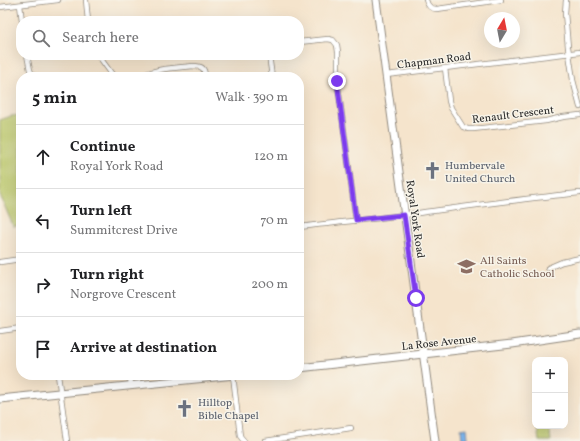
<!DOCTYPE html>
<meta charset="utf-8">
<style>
body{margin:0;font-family:Vollkorn,serif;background:#f6f6f6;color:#202124}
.controls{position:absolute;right:12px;bottom:12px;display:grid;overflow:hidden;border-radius:8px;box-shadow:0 4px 16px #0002}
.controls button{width:36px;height:36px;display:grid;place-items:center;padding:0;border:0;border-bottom:1px solid #e0e0e0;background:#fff;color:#202124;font:20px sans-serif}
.compass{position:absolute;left:484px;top:12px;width:36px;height:36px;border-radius:50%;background:#fff;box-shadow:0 4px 16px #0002;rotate:10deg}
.stop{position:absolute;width:12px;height:12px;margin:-9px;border:3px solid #7c3aed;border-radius:50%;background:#fff}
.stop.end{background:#7c3aed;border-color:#fff;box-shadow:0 1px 4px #0008}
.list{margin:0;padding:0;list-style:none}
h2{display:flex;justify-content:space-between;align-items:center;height:52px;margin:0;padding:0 16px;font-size:17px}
h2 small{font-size:13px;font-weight:400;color:#757577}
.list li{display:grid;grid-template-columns:26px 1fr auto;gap:12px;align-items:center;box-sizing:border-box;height:64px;padding:0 16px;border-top:1px solid #e0e0e0}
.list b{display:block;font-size:15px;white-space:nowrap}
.list p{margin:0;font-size:13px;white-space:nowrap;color:#757577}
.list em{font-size:13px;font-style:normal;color:#757577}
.icon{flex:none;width:22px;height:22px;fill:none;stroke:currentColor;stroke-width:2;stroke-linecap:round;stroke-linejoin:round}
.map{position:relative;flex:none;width:580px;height:441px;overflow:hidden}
.search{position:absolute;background:#fff;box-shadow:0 4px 16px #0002;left:16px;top:16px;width:288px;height:44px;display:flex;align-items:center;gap:10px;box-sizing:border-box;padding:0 14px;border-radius:16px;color:#757577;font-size:15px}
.panel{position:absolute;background:#fff;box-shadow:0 4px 16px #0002;left:16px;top:72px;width:288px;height:308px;border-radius:16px}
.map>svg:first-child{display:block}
.green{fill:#bac668;stroke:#72784a}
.water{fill:#7bb4eb;stroke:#53708b}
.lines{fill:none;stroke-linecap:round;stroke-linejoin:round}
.street-casing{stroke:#90887c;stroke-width:6}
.secondary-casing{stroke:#90887c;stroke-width:9}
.street{stroke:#fff;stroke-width:4.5}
.secondary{stroke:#fff;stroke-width:7}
.route{stroke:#7c3aed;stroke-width:5}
.labels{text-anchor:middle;stroke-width:3;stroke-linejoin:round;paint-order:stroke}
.street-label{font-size:11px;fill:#2b2b2b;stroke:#f7f3e8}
.worship-label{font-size:11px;fill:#5b616d;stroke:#f7f3e8;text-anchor:start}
.education-label{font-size:11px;fill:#785e54;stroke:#f7f3e8;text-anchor:start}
</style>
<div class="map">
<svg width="580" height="441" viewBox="0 0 580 441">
<rect width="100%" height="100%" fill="#f7f3e8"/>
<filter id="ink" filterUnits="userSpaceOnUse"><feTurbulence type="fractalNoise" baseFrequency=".025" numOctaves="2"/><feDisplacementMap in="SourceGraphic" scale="8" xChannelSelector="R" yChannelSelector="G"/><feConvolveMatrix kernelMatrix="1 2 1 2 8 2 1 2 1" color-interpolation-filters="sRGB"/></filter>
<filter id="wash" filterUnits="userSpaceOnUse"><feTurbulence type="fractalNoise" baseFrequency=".012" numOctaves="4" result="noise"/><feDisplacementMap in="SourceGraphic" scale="16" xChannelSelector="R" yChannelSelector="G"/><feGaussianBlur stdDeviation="0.9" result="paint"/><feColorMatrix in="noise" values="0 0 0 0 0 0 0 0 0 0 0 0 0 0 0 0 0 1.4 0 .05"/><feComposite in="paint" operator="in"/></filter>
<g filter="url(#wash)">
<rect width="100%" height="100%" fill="#f5e4cc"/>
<g class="green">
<polygon points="21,115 21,226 13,226 0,195 0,120 11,116"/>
<polygon points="537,426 549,426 551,441 539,441"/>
</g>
<polygon class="water" points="467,428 468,439 462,439 461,429"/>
</g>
<g filter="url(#ink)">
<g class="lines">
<defs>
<g id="street">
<polyline points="86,0 88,21"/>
<path d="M426,0c2,7 5,9 11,9l64,-9"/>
<polyline points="566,0 565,13 568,47 573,80 580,107"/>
<polyline points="20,5 22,21"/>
<polyline points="0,7 58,0"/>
<polyline points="299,42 328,39 333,40 337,45 338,52 338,86 356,221"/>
<polyline points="27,55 30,70 33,77"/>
<polyline points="98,55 114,77"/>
<polyline points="269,55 272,77"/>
<polyline points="445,68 449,101 451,108 463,127 468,129 473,129 546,121 563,117 580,115"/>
<polyline points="386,75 580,52"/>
<path d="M140,77c15,-9 35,-9 53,-11 9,0 12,2 12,11"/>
<path d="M299,227c32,-4 65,-7 97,-11 61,-8 122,-17 184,-23"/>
<polyline points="0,262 21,259"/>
<polyline points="548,268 562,262 580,258"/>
<polyline points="299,285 299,294"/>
<polyline points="0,331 21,328"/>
<polyline points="58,375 67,441"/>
<polyline points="130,375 131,386"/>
<polyline points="233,375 240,436 244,441"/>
<polyline points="265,441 351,428"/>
</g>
<g id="secondary">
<polyline points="376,0 435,441"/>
<polyline points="299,368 512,344 580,334"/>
<polyline points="0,399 235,375"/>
</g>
</defs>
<use href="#street" class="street-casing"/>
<use href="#secondary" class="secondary-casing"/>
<use href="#street" class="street"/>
<use href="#secondary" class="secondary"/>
</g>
</g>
<g class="lines" filter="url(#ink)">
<polyline class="route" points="337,81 356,220 404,215 416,298"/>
</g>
<defs>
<symbol id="church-bare" viewBox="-9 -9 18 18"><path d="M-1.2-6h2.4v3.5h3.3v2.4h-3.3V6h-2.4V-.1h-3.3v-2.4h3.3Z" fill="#6b7280" stroke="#f7f3e8" stroke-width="2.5" paint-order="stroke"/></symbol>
<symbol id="school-bare" viewBox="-9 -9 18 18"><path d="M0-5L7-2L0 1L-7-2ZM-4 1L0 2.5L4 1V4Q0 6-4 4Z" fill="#8d6e63" stroke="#f7f3e8" stroke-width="2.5" paint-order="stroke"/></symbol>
</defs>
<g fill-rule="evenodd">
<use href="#church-bare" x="420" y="158" width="25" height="25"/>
<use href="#school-bare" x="454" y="254" width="25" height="25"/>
<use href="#church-bare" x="172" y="396" width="25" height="25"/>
</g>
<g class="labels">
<g class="street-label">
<text transform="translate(434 60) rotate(-7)" y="4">Chapman Road</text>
<text transform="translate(513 114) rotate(-7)" y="4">Renault Crescent</text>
<text transform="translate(416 219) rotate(82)" y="4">Royal York Road</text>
<text transform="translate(439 342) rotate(-6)" y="4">La Rose Avenue</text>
</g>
<g class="worship-label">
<text x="445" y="169">Humbervale<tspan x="445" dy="13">United Church</tspan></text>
<text x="198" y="406">Hilltop<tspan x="198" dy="13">Bible Chapel</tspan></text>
</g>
<g class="education-label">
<text x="480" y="264">All Saints<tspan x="480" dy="13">Catholic School</tspan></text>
</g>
</g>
</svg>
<div class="controls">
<button>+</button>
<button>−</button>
</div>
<svg class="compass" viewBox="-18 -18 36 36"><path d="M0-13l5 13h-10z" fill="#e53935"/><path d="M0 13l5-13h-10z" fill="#757577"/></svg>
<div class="stop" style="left:416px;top:298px"></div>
<div class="stop end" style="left:337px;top:81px"></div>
<div class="search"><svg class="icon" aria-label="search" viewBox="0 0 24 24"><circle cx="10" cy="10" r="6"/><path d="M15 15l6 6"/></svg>Search here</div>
<section class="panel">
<h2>5 min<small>Walk · 390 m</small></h2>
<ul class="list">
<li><svg class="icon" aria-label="ahead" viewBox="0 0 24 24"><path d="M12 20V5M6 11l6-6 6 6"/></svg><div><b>Continue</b><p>Royal York Road</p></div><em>120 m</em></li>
<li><svg class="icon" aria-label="left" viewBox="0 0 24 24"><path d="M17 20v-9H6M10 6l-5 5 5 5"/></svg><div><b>Turn left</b><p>Summitcrest Drive</p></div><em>70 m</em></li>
<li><svg class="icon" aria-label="right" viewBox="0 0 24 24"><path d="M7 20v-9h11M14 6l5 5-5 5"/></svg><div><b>Turn right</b><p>Norgrove Crescent</p></div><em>200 m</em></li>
<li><svg class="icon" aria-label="arrive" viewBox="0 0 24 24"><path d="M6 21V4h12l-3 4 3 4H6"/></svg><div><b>Arrive at destination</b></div></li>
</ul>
</section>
</div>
